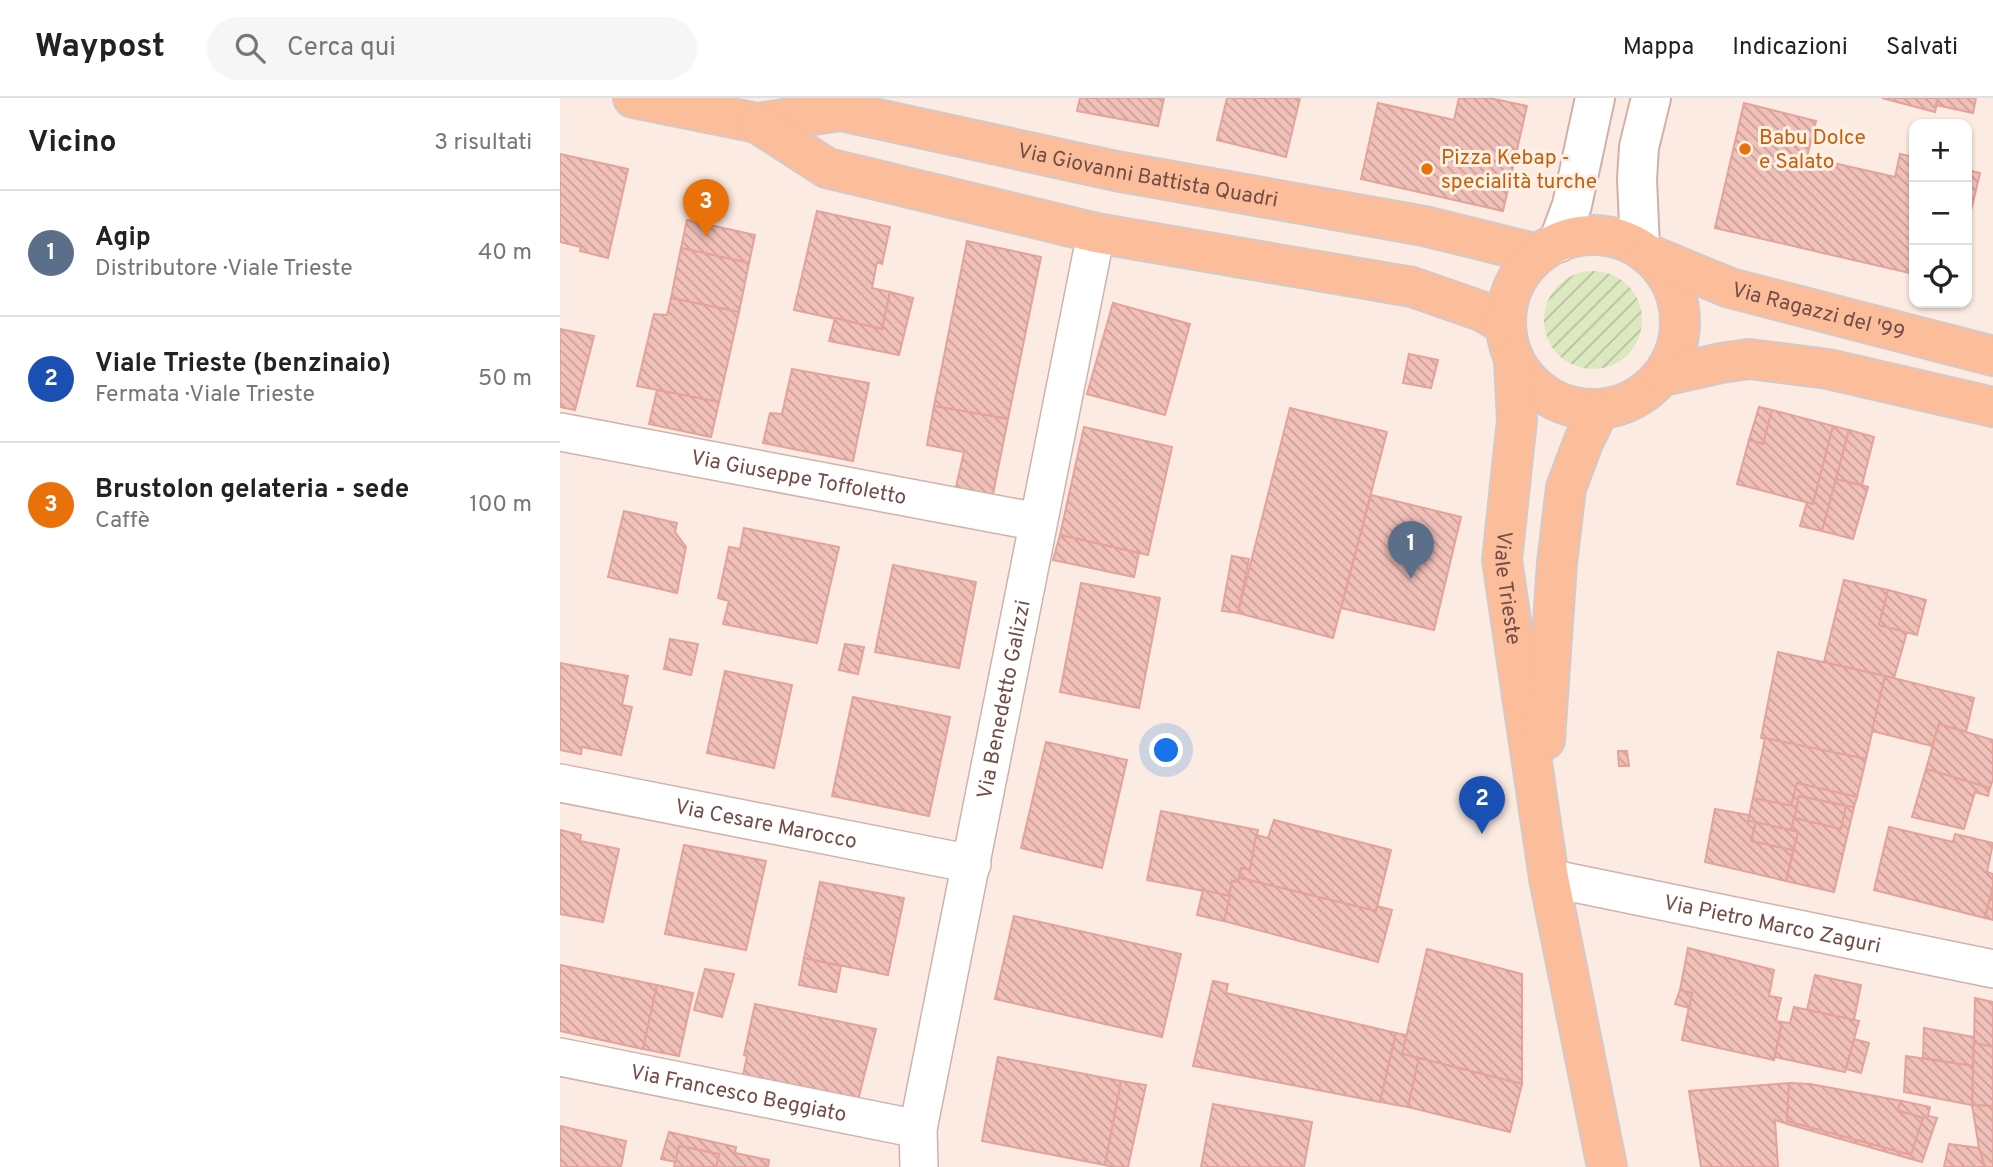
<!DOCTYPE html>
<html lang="it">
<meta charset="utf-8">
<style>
body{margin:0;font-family:Overpass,sans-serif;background:#f6f6f6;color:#222}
.controls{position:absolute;right:21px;top:21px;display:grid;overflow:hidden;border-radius:14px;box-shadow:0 2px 5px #0004}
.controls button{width:63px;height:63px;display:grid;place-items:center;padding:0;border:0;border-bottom:2px solid #e0e0e0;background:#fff;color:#222;font:35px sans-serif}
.you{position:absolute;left:607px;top:653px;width:24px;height:24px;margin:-18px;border:5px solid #fff;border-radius:50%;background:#1a73e8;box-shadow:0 0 0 10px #1a73e833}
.badge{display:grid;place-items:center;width:46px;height:46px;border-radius:50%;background:#111827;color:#fff;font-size:23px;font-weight:700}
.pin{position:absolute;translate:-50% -58px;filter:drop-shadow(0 2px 4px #0008)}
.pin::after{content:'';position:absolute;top:37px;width:24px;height:21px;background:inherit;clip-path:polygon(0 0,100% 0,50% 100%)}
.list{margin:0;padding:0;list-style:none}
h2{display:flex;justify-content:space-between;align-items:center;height:91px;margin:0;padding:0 28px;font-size:30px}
h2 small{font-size:23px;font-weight:400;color:#767676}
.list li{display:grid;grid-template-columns:46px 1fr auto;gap:21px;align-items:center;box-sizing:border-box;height:126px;padding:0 28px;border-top:2px solid #e0e0e0}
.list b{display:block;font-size:26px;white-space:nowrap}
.list p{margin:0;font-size:23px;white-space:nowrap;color:#767676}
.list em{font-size:23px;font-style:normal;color:#767676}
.icon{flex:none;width:38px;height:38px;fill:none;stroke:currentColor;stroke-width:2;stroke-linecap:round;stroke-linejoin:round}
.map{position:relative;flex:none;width:1433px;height:1069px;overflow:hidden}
header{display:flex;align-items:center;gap:42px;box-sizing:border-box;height:98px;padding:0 35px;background:#fff;border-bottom:2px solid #e0e0e0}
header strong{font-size:33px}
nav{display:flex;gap:38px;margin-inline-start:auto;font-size:24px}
.search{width:490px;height:63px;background:#f6f6f6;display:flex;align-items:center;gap:18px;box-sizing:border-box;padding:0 24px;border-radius:38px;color:#767676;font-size:26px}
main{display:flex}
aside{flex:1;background:#fff}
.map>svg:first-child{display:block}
.garden{fill:url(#garden-furrows)}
.building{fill:url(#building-back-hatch);stroke:#e4a29a;stroke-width:2}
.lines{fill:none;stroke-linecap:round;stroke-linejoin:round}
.minor-casing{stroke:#cfb2ac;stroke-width:40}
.secondary-casing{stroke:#d2b0a9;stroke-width:42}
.primary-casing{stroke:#d5c9c8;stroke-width:42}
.minor{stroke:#fff;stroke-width:37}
.secondary{stroke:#fff;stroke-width:38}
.primary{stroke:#fbbd9a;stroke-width:38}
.food-dot{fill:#e8710a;stroke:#fff0e8;stroke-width:2.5}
.labels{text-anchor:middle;stroke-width:6;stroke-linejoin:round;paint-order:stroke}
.food-label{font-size:21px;fill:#c56008;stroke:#fff0e8;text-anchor:start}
.street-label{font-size:21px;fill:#734c48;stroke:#fff0e8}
</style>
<header>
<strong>Waypost</strong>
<div class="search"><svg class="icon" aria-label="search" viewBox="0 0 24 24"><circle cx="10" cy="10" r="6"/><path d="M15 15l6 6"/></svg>Cerca qui</div>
<nav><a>Mappa</a><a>Indicazioni</a><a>Salvati</a></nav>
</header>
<main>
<aside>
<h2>Vicino<small>3 risultati</small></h2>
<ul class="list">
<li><span class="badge" style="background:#5c6f8a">1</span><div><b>Agip</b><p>Distributore · Viale Trieste</p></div><em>40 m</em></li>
<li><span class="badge" style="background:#1a4fb4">2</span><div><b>Viale Trieste (benzinaio)</b><p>Fermata · Viale Trieste</p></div><em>50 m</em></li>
<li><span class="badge" style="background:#e8710a">3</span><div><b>Brustolon gelateria - sede</b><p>Caffè</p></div><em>100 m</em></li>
</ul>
</aside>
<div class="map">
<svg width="1433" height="1069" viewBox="0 0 1433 1069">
<defs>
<pattern id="garden-furrows" width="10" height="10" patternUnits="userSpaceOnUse" patternTransform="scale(1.75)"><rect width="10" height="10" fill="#dce9c0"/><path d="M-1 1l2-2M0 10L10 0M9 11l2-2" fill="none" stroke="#b7bf9e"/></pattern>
<pattern id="building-back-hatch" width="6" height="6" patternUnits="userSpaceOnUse" patternTransform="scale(1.75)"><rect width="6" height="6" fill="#f1c1b9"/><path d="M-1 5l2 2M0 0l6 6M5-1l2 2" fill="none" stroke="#c89f98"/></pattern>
</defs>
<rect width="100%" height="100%" fill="#fcebe2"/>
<circle class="garden" cx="1033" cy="222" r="49"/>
<g class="building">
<polygon points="520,0 604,0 598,28 517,13"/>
<polygon points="667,0 740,0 726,59 657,42"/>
<polygon points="899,0 929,0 967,8 943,113 801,81 818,5 894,22"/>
<polygon points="1322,0 1378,0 1375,14"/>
<polygon points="1378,0 1416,0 1413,15 1376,7"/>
<polygon points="1184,5 1256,23 1247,59 1335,79 1340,56 1354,59 1354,176 1155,130"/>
<polygon points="0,56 68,71 48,160 20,153 21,149 0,144"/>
<polygon points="1407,72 1420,75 1407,130"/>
<polygon points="257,113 330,129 322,166 317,164 312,190 330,194 322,231 234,212"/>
<polygon points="127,122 195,137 189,165 121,150"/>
<polygon points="407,143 481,159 448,321 374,308"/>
<polygon points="121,150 189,165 179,214 111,200"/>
<polygon points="330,194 353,200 339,257 269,243 275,220 322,231"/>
<polygon points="111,200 179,214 159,304 77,288 94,216 107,217"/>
<polygon points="553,205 630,226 605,317 527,296"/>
<polygon points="0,231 34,238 15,312 0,309"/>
<polygon points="849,256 878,262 871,290 843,285"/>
<polygon points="232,271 309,285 293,363 203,345 210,315 222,316"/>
<polygon points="97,292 159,304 151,339 89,326"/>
<polygon points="374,308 448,321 432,401 395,393 404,354 367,347"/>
<polygon points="1199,309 1212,312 1203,346 1189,342"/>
<polygon points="730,310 827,334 773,540 678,515"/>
<polygon points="1212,312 1273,328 1253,406 1177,386 1189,342 1203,346"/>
<polygon points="1273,328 1289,332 1262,433 1240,428 1247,404 1253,406"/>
<polygon points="524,329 612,349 588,457 500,437"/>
<polygon points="1289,332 1314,339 1302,387 1276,381"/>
<polygon points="1276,381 1308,389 1293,441 1262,433"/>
<polygon points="811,397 901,419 874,532 781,510"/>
<polygon points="64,413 117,425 115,434 126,449 117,495 48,479"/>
<polygon points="184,430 279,449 257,545 163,526 169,503 158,500 169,449 180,451"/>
<polygon points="500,437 579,455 574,479 493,462"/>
<polygon points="672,458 689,461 678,515 662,513"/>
<polygon points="333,467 416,484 399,570 315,554"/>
<polygon points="1284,482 1328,492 1319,527 1347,534 1334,580 1264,564"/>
<polygon points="521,485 600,500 579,610 500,594"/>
<polygon points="1328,492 1366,502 1357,537 1319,527"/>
<polygon points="110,541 138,546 131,577 104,571"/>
<polygon points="285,546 304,549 298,576 279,572"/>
<polygon points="1218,554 1325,578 1306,661 1201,640"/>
<polygon points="0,565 68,578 62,607 72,609 61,657 22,649 21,656 0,652"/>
<polygon points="165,573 232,587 214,670 147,655"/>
<polygon points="1325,578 1414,600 1406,634 1379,626 1372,648 1312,633"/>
<polygon points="293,599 390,619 369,718 272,698"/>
<polygon points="1379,626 1433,642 1433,681 1430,690 1366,671"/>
<polygon points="1205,640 1306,661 1297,699 1237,685 1231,708 1193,700"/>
<polygon points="486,644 567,662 542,770 461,750"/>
<polygon points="1058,653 1067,653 1069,668 1059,668"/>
<polygon points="1366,671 1430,690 1428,698 1415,694 1404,731 1352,719"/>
<polygon points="1237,685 1297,699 1294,709 1239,698 1237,709 1231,708"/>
<polygon points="1239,698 1286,708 1281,731 1234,720"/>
<polygon points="1193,700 1237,709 1231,732 1188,723"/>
<polygon points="1286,708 1294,709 1274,794 1226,783 1238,734 1231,732 1234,720 1281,731"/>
<polygon points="1155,711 1189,717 1188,723 1196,724 1191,743 1233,752 1226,783 1145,764"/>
<polygon points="601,713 698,732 690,772 681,770 678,784 672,783 670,798 587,782"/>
<polygon points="714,722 831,752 816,813 680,780 681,770 690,772 696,737 708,740"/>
<polygon points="1196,724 1238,734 1233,752 1191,743"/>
<polygon points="1329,729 1393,744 1395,736 1433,745 1427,774 1433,776 1433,789 1425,820 1314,792"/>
<polygon points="0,732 21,737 20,743 59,751 43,824 0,816"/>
<polygon points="124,747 206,763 186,852 105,836"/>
<polygon points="680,780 816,813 817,808 832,812 818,864 664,823 672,783 678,784"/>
<polygon points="260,784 344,800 328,877 244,860"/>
<polygon points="1433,789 1433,822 1425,820"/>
<polygon points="643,792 670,798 664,823 637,817"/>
<polygon points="454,818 621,856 602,939 435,901"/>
<polygon points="1128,850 1214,872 1209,898 1221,900 1216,923 1222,924 1214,962 1122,942 1132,895 1120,892"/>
<polygon points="867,851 962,876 962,986 842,956"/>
<polygon points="244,860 281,868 276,894 239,887"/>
<polygon points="0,867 97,887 83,951 0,933"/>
<polygon points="145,871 174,876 162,919 134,912"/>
<polygon points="1255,877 1301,887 1294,922 1247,912"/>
<polygon points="653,883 668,886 666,895 836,935 820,1004 633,968"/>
<polygon points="97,887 133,895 119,958 83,951"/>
<polygon points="1120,892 1132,895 1129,910 1115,906"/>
<polygon points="1415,900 1433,904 1433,949 1414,945"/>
<polygon points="195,906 316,931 297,1006 182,982 187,958 184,957"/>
<polygon points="1234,909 1299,923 1285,974 1215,959 1222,924 1230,925"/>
<polygon points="1364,930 1414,939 1413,968 1363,960"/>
<polygon points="836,935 846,937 842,956 859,960 848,1009 820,1004"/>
<polygon points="1294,941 1309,945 1301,975 1286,971"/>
<polygon points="1414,945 1433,949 1433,1008 1412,1007"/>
<polygon points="1346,958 1413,968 1412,1007 1344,994"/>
<polygon points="438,959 561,983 545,1067 422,1043"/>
<polygon points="859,960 962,986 950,1034 848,1009"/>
<polygon points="561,983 586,987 568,1069 553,1069 545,1067"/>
<polygon points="1229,985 1227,1026 1215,1022 1218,1069 1141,1069 1129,993"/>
<polygon points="1229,985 1250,986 1342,1003 1337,1012 1363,1020 1351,1057 1227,1023"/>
<polygon points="1342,1003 1370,1009 1368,1018 1377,1020 1362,1064 1227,1026 1227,1023 1351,1057 1363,1020 1337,1012"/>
<polygon points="653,1006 752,1024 744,1069 641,1069"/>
<polygon points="1412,1007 1433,1008 1433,1069 1425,1069 1419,1050"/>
<polygon points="0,1028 66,1043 61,1069 0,1069"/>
<polygon points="109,1034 176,1049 175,1055 209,1062 208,1069 156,1069 159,1056 119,1048 116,1064 101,1061"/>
<polygon points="1389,1046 1419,1050 1425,1069 1384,1069"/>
<polygon points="119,1048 159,1056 156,1069 114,1069"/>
</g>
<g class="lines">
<defs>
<g id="minor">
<path id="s1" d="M0,334l478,90"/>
<path id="s2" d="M0,685l412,81"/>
<path id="s3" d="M989,780l444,91"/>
<path id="s4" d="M0,959l358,72"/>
<path id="s5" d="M359,1069l-1,-38 178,-896"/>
</g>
<g id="secondary">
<polyline points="998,145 1012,107 1035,0"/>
<polyline points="1080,150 1077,81 1079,49 1091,0"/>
</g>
<g id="primary">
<path id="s6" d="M73,0l124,25 84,-12 275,60 308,55 114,28"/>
<polyline points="197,25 267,70 536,135 852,189 921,213 946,227"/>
<circle cx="1033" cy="224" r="87"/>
<path id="s7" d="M1090,157l80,33 263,68"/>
<path id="s8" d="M954,263l3,59 -15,140 47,318 58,289"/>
<polyline points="1103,278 1161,265 1189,261 1268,271 1433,309"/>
<polyline points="985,642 997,465 1006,390 1024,342 1039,312"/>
</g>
</defs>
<use href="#minor" class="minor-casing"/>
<use href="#secondary" class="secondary-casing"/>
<use href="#primary" class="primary-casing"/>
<use href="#minor" class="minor"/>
<use href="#secondary" class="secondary"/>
<use href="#primary" class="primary"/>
</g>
<g class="food-dot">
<circle cx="1185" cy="51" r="7"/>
<circle cx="867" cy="71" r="7"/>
</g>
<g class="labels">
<g class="food-label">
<text x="1199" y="46">Babu Dolce<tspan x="1199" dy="24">e Salato</tspan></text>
<text x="881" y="66">Pizza Kebap -<tspan x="881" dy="24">specialità turche</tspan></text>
</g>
<g class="street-label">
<text dy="7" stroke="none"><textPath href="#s6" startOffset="525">Via Giovanni Battista Quadri</textPath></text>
<text dy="7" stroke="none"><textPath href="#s7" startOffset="178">Via Ragazzi del '99</textPath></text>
<text dy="7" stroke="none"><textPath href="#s1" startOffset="243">Via Giuseppe Toffoletto</textPath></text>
<text dy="7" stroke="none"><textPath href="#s8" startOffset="228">Viale Trieste</textPath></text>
<text dy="7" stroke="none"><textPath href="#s5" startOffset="476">Via Benedetto Galizzi</textPath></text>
<text dy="7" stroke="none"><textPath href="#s2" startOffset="210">Via Cesare Marocco</textPath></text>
<text dy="7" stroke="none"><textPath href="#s3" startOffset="228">Via Pietro Marco Zaguri</textPath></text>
<text dy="7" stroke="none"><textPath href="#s4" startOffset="182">Via Francesco Beggiato</textPath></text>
</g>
</g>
</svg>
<div class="controls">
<button>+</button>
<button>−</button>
<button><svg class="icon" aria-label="locate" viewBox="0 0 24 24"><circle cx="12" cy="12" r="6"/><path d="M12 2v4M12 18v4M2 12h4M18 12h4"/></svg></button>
</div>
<div class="you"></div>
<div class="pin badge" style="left:851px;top:481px;background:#5c6f8a">1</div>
<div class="pin badge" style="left:922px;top:736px;background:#1a4fb4">2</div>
<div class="pin badge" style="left:146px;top:139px;background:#e8710a">3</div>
</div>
</main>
